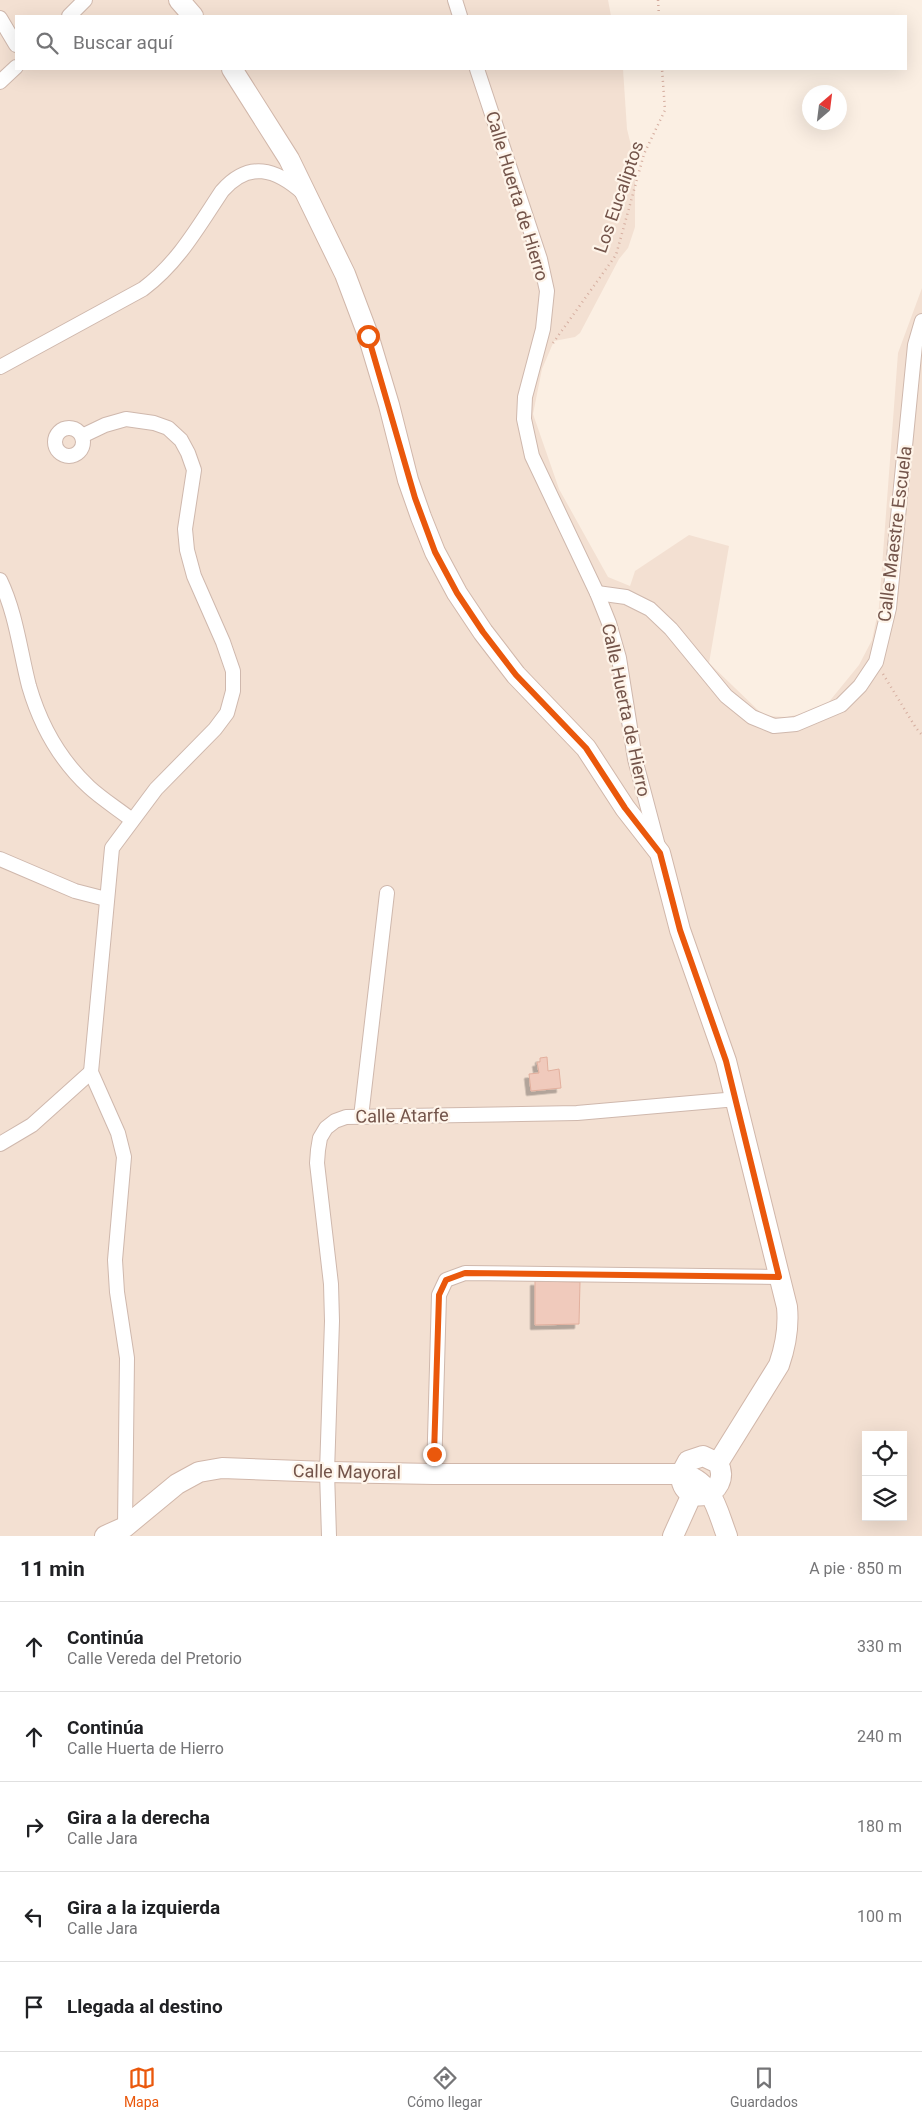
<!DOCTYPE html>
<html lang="es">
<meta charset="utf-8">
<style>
body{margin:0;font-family:Roboto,sans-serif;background:#f6f6f6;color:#202124}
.controls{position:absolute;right:15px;bottom:15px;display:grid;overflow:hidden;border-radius:0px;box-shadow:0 5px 20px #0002}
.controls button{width:45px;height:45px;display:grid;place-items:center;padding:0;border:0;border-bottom:1px solid #e0e0e0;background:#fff;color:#202124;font:25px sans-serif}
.compass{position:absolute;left:802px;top:85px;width:45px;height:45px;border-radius:50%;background:#fff;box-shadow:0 5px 20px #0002;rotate:28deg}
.stop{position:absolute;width:15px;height:15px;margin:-11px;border:4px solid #ea580c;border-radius:50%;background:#fff}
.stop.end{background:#ea580c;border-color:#fff;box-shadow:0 1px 5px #0008}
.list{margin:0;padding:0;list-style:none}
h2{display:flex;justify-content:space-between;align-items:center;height:65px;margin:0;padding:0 20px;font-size:21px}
h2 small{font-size:16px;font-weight:400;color:#757577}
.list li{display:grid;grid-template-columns:32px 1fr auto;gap:15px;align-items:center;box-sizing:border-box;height:90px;padding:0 20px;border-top:1px solid #e0e0e0}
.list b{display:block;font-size:19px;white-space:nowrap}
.list p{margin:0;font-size:16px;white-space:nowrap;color:#757577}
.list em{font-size:16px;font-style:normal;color:#757577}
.icon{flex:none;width:28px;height:28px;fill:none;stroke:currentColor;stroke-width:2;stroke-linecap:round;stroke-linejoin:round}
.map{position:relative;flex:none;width:922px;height:1536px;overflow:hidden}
.search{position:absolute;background:#fff;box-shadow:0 5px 20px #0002;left:15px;right:15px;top:15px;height:55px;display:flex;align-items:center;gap:12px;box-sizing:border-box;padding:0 18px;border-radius:0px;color:#757577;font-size:19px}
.sheet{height:515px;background:#fff}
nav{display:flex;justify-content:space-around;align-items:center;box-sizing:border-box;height:70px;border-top:1px solid #e0e0e0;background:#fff;font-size:14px;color:#757577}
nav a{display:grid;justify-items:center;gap:2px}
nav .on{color:#ea580c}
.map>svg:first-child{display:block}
.residential{fill:#f3e0d2;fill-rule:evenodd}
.building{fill:#f0cabc;stroke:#e2af9d;filter:url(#shadow)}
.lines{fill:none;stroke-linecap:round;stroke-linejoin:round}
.street-casing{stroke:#cfb8ad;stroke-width:16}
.secondary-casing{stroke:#d1b7aa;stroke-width:22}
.path{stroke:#d5ad9f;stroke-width:2.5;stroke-dasharray:1 4;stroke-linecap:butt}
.street{stroke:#fff;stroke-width:14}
.secondary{stroke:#fff;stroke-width:20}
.route{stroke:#ea580c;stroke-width:6}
.labels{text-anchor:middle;stroke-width:4.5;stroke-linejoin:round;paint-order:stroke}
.street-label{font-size:18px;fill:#73544a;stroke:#fef4e9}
</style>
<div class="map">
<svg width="922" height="1536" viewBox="0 0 922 1536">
<defs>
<filter id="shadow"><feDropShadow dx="-4.5" dy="4.5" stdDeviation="0" flood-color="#0004"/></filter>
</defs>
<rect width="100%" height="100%" fill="#fbefe3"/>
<path class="residential" d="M0,0h608l3,16h-595v53h607l4,60 8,33v65l-7,21 -9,11 -39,74 -5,4 -21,4 -12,28 -9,45 26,75 49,88 22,9 5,-15 54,-36 40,11 -20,117 51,49 6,4 21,1 14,-3 27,-11 31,-38 13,-25 7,-33 19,-254 24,-65v1248h-922zM866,1435h37v82h-37z"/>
<g class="building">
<polygon points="547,1057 548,1071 559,1069 561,1088 531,1091 529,1074 539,1073 537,1062 540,1062 540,1058"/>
<polygon points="535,1281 580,1282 579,1324 535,1325"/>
</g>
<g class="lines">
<defs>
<g id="street">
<polyline points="455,0 460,16"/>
<polyline points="69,16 85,0"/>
<polyline points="0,18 16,45"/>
<polyline points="477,69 540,259 547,291 543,329 525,397 524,419 532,456 597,593 609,623 619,658 635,759 658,846"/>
<polyline points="0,82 16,67"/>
<path d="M0,367l143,-78c35,-26 55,-62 79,-98 27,-31 54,-22 81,2"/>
<circle cx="69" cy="442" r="14"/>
<polyline points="82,436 105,425 126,419 154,423 168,428 181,440 188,453 194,470 185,529 187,550 194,576 223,642 233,671 233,691 227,713 215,729 156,789 112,848 91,1072 118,1133 124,1157 115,1260 117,1292 127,1358 125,1527"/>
<path d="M0,580c16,33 20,71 29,106 11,38 31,74 60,101 13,12 29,22 43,33"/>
<polyline points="597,593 626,597 650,609 671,629 726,696 752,717 774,726 796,724 841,705 860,686 876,662 889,608 915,345 922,321"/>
<polyline points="0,859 75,891 106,899"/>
<polyline points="361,1117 387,893"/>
<polyline points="0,1144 32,1125 91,1072"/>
<polyline points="434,1474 439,1295 446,1280 465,1273 779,1277"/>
<polyline points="329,1536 327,1472 332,1321 331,1284 317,1163 318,1150 320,1138 326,1128 335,1121 346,1117 577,1113 737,1099"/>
</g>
<g id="secondary">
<polyline points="179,0 193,16"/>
<path d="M232,69l57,90 56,115 23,61 21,70 19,75 13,37 14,35 22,41 26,39 33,43 70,73 39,60 35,45 20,77 46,131 61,246c2,21 -1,38 -8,58l-61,98"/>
<path d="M703,1456l15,7c16,32 -37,48 -37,11l7,-13z"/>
<path d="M105,1536l20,-9 52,-43 22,-12 23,-4 105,4 107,2h247c31,5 36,36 46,62"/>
<polyline points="673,1536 692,1494"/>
</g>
</defs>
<use href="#street" class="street-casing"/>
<use href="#secondary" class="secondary-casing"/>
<g class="path">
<polyline points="658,0 659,16"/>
<polyline points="553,343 616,255 644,154 665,110 662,69"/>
<polyline points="883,674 916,728 922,735"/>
</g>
<use href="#street" class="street"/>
<use href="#secondary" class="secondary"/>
</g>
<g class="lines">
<polyline class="route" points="368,336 415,498 435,552 457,593 483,632 516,675 586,748 625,808 660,853 680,930 726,1061 779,1277 465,1273 446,1280 439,1295 434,1454"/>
</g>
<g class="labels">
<g class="street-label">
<text transform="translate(517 196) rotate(73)" y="6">Calle Huerta de Hierro</text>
<text transform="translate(619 197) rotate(-71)" y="6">Los Eucaliptos</text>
<text transform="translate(895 534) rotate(-83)" y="6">Calle Maestre Escuela</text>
<text transform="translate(626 710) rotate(78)" y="6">Calle Huerta de Hierro</text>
<text transform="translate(402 1116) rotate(-1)" y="6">Calle Atarfe</text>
<text transform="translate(347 1472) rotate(1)" y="6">Calle Mayoral</text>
</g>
</g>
</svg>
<div class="controls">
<button><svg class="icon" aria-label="locate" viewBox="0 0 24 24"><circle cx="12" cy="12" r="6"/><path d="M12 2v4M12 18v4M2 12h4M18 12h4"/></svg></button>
<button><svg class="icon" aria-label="layers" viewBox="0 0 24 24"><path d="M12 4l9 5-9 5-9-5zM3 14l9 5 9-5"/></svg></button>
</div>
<svg class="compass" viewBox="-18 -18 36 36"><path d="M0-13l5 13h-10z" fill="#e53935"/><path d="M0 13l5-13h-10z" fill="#757577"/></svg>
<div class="stop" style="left:368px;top:336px"></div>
<div class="stop end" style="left:434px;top:1454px"></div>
<div class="search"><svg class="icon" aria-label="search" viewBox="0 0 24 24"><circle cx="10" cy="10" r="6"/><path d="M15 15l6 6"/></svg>Buscar aquí</div>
</div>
<section class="sheet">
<h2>11 min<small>A pie · 850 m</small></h2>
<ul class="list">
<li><svg class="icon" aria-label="ahead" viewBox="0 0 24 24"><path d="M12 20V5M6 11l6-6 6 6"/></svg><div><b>Continúa</b><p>Calle Vereda del Pretorio</p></div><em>330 m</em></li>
<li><svg class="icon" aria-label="ahead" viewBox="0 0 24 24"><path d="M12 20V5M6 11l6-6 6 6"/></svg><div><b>Continúa</b><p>Calle Huerta de Hierro</p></div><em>240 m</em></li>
<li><svg class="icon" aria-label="right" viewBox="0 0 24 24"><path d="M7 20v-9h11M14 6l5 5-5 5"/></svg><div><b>Gira a la derecha</b><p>Calle Jara</p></div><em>180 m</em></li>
<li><svg class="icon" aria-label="left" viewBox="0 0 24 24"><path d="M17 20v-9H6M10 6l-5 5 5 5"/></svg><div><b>Gira a la izquierda</b><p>Calle Jara</p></div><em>100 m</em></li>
<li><svg class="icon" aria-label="arrive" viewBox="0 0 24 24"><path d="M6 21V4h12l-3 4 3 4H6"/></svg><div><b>Llegada al destino</b></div></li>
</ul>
</section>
<nav>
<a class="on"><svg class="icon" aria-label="map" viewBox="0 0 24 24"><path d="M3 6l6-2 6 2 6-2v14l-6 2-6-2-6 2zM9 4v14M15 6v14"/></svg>Mapa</a>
<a><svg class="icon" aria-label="directions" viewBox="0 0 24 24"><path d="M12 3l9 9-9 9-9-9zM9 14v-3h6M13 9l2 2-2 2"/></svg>Cómo llegar</a>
<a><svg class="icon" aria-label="saved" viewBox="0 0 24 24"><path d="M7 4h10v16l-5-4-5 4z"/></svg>Guardados</a>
</nav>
